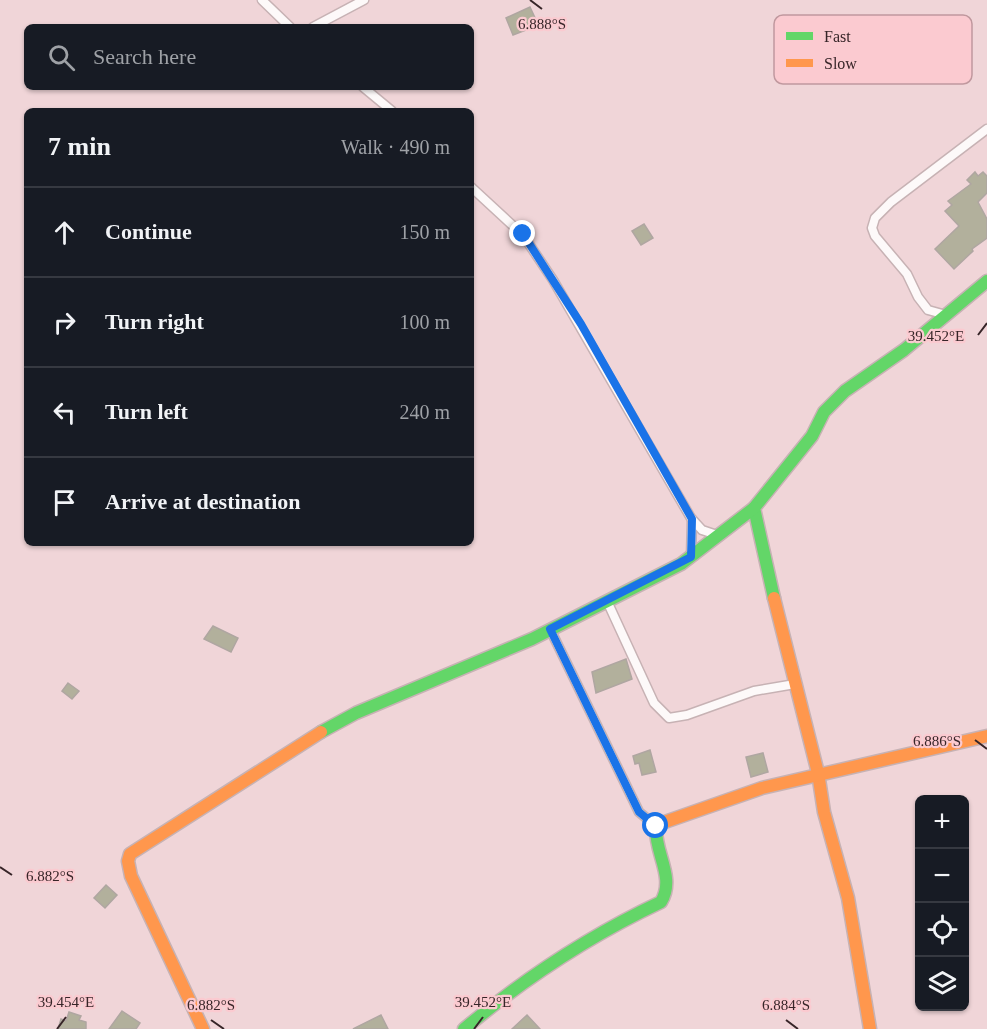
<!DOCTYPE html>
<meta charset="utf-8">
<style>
body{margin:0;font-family:"Times New Roman",serif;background:#20242c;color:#f1f3f6}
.controls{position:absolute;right:18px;bottom:18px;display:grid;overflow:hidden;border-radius:9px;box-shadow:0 2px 4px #0004}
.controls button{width:54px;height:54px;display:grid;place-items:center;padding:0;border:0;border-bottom:2px solid #363941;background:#171b24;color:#f1f3f6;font:30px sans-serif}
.stop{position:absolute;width:18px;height:18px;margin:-14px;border:4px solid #1a73e8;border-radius:50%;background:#fff}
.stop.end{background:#1a73e8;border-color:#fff;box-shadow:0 2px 6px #0008}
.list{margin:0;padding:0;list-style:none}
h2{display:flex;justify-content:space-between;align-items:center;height:78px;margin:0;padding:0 24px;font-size:26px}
h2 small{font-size:20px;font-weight:400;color:#9ea1a6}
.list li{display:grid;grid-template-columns:39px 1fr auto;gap:18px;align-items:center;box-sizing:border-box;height:90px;padding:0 24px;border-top:2px solid #363941}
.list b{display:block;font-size:22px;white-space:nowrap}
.list em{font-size:20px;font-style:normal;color:#9ea1a6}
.icon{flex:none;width:33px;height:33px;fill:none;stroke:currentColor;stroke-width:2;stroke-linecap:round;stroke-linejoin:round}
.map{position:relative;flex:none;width:987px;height:1029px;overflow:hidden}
.search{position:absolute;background:#171b24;box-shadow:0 2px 4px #0004;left:24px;top:24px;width:450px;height:66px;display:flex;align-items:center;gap:15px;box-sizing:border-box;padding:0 21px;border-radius:9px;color:#9ea1a6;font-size:22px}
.panel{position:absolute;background:#171b24;box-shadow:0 2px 4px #0004;left:24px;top:108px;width:450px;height:438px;border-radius:9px}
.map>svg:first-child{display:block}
.building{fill:#b2b09c;stroke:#afa6a1;stroke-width:1.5}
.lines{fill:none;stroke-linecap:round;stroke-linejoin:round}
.street-casing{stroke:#c7b2b4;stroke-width:11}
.fast-casing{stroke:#c7b2b4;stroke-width:15}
.slow-casing{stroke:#c7b2b4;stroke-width:15}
.street{stroke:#fdf9f9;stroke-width:8}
.fast{stroke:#63d668;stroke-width:12}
.slow{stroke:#ff974d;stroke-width:12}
.route{stroke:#1a73e8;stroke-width:8}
.ticks{fill:none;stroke:#372528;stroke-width:2}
.key{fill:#fbcad0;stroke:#c0989e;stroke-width:1.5}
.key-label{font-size:16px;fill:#372528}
.ticks-label{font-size:15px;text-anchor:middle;fill:#372528;stroke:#fbcad0;stroke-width:4.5;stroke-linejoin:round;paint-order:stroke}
</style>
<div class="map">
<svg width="987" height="1029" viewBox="0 0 987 1029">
<rect width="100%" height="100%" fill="#f0d5d8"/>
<g class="building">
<polygon points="530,7 537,22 530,25 531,28 513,35 506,18"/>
<polygon points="975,172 978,176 983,172 987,176 987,193 978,202 987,219 987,238 972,249 973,251 954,269 935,249 959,226 945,211 952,205 948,201 971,184 967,180"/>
<polygon points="644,224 653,238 641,245 632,231"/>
<polygon points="213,626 238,638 231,652 204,639"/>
<polygon points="626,659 632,679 596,693 592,672"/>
<polygon points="68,683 79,691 72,699 62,691"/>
<polygon points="650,750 656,772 642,775 639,763 635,764 633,756"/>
<polygon points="763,753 768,772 751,777 746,757"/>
<polygon points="106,885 117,895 105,908 94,898"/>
<polygon points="122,1011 140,1023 136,1029 109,1029"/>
<polygon points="69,1012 81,1016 79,1020 86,1022 86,1029 58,1029 61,1019 66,1021"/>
<polygon points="381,1015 388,1029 353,1029"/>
<polygon points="527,1015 540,1029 512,1029"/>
</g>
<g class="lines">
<defs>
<g id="street">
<polyline points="262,0 290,27"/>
<polyline points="313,27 364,0"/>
<polyline points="363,87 392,111"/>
<polyline points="471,187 523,235 553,280 691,518 702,530 720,536"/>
<polyline points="946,315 928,310 918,297 907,274 875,236 872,228 875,218 891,202 987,129"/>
<polyline points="691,557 692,519"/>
<polyline points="607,601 654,703 669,718 687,715 754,691 795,684"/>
<polyline points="550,629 639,812 656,826"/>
</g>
<g id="fast">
<polyline points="774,598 754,508 812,436 824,412 845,391 904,350 987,281"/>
<polyline points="321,732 356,713 532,639 681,564 754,508"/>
<path d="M464,1029c61,-51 125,-93 197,-127 15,-25 -7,-49 -5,-76l3,-2"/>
</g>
<g id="slow">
<polyline points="774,598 818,773 824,812 848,898 870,1029"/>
<polyline points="659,824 762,788 987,736"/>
<polyline points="203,1029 131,876 128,861 130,854 321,732"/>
</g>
</defs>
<use href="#street" class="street-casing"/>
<use href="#fast" class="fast-casing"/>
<use href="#slow" class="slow-casing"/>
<use href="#street" class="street"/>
<use href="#fast" class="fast"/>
<use href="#slow" class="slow"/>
</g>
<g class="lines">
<polyline class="route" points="523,234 581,324 692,519 691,557 550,629 639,812 656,826"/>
</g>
<path class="ticks" d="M530,0l12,9M978,335l9,-12M975,740l12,9M0,867l12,8M211,1020l13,9M786,1020l12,9M57,1029l9,-12M474,1029l9,-12"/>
<rect x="774" y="15" width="198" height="69" rx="9" class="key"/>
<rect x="786" y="32" width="27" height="8" fill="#63d668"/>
<rect x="786" y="59" width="27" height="8" fill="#ff974d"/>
<g class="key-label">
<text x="824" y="42">Fast</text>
<text x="824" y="69">Slow</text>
</g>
<g class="ticks-label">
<text x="542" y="29">6.888°S</text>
<text x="936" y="341">39.452°E</text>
<text x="937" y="746">6.886°S</text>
<text x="50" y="881">6.882°S</text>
<text x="66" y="1007">39.454°E</text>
<text x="483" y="1007">39.452°E</text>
<text x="211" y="1010">6.882°S</text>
<text x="786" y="1010">6.884°S</text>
</g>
</svg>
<div class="controls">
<button>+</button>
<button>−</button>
<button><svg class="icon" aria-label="locate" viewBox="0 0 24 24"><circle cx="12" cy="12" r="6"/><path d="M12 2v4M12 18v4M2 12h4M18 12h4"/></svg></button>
<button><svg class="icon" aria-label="layers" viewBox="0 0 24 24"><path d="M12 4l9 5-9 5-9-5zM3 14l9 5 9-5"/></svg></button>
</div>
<div class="stop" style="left:656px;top:826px"></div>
<div class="stop end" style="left:523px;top:234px"></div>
<div class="search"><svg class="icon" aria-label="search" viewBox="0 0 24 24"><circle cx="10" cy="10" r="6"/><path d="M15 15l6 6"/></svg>Search here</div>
<section class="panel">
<h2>7 min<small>Walk · 490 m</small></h2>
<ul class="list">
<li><svg class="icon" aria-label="ahead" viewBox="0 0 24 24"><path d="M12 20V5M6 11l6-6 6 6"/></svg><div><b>Continue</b></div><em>150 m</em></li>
<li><svg class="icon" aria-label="right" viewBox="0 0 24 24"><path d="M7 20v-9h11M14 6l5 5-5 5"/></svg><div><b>Turn right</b></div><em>100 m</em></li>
<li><svg class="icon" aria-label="left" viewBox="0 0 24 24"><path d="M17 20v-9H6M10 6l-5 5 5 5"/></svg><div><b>Turn left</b></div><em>240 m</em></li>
<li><svg class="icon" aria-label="arrive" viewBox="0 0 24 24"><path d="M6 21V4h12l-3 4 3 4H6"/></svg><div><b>Arrive at destination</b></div></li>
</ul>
</section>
</div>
